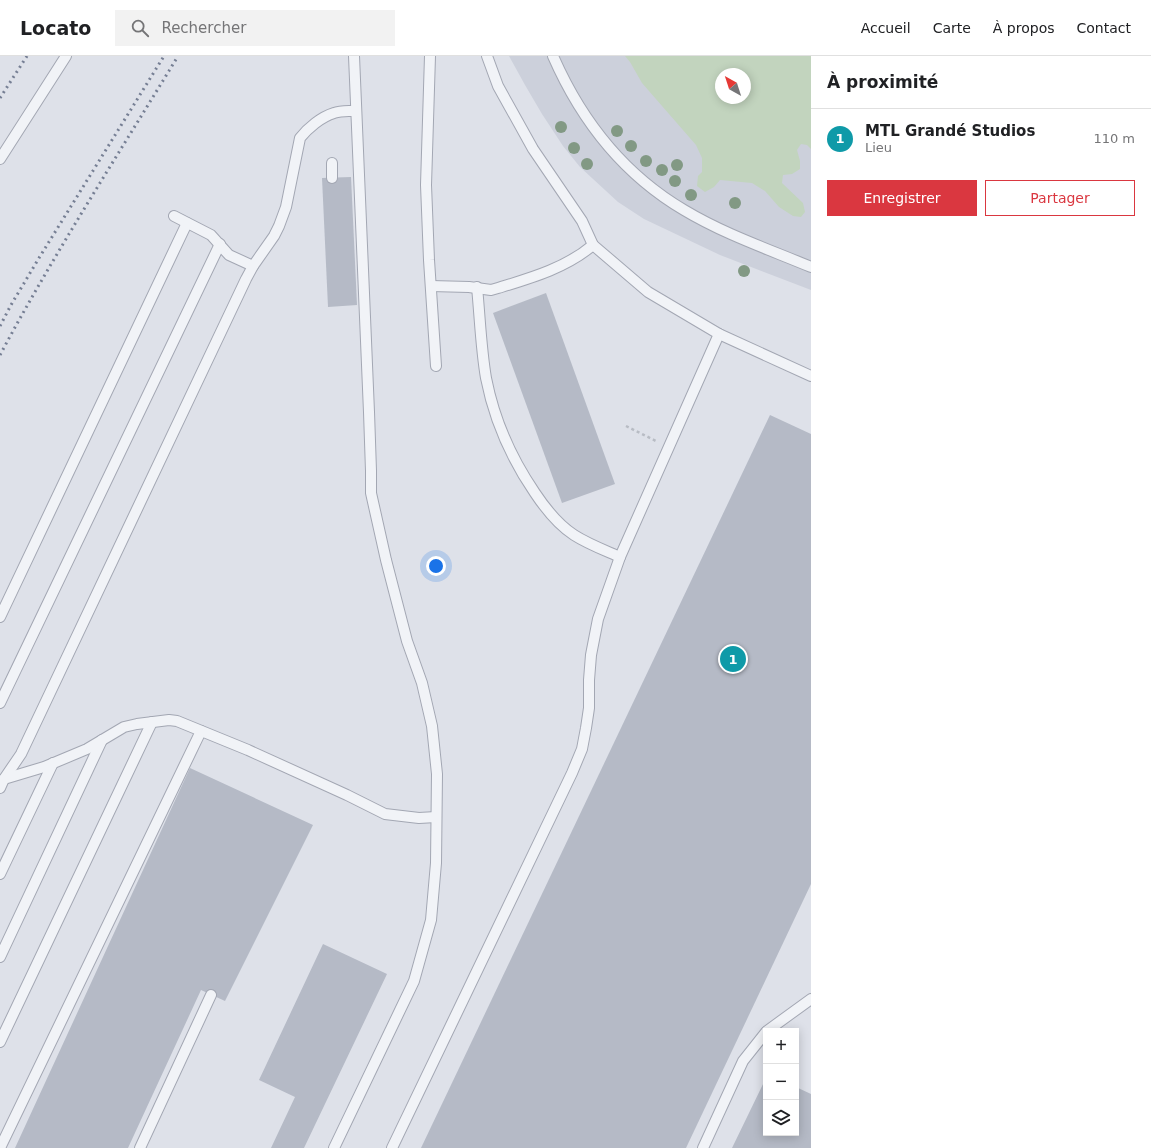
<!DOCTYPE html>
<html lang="fr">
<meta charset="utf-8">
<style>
body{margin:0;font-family:"DejaVu Sans",sans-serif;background:#f2f2f2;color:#202124}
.controls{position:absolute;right:12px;bottom:12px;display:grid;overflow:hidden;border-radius:0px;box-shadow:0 2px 10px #0003}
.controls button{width:36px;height:36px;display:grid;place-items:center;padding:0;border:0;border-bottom:1px solid #e0e0e0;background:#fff;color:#202124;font:20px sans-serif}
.compass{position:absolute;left:715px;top:12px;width:36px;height:36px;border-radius:50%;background:#fff;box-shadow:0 2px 10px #0003;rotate:321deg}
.you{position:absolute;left:436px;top:510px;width:14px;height:14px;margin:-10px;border:3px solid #fff;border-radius:50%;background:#1a73e8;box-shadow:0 0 0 6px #1a73e833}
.badge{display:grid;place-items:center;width:26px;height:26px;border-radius:50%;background:#da3740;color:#fff;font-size:13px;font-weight:700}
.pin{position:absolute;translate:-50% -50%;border:2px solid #fff;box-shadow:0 1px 4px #0006}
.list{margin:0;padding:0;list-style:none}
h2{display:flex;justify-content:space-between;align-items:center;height:52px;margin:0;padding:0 16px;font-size:17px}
h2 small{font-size:13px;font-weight:400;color:#757577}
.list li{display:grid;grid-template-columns:26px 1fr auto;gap:12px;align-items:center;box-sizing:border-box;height:60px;padding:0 16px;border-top:1px solid #e0e0e0}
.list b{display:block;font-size:15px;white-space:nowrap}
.list p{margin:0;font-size:13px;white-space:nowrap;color:#757577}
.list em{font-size:13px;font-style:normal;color:#757577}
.actions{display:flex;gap:8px;padding:12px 16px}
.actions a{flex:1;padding:9px 0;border:1px solid #da3740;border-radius:0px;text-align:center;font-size:14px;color:#da3740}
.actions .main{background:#da3740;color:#fff}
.icon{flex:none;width:22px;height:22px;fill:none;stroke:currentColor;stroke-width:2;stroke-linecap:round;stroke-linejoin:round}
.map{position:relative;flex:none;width:811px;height:1092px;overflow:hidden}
header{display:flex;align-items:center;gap:24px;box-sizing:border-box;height:56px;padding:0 20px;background:#fff;border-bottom:1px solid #e0e0e0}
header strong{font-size:19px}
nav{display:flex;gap:22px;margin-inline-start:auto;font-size:14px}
.search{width:280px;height:36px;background:#f2f2f2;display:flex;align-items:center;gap:10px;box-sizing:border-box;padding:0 14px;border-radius:0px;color:#757577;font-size:15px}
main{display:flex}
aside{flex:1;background:#fff}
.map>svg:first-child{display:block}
.built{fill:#ccd0db;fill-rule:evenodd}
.green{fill:#c2d4be;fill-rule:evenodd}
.building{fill:#b5bac6}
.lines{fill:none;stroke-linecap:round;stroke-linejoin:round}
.service-casing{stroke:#a3a7b3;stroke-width:12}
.path{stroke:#b8bcc4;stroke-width:2.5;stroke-dasharray:3 3;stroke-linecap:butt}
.service{stroke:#f1f3f7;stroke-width:10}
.rail{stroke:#767f94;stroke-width:3;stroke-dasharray:2 4;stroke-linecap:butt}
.tree{fill:#829984}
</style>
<header>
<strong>Locato</strong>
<div class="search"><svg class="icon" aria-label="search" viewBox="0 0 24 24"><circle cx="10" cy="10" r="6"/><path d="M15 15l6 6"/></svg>Rechercher</div>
<nav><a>Accueil</a><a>Carte</a><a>À propos</a><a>Contact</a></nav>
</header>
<main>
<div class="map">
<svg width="811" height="1092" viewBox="0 0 811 1092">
<rect width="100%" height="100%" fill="#dee1e9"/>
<path class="built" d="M509,0h302v234l-91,-35 -76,-36 -26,-17 -38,-35 -17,-21 -21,-32 -17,-29zM721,18h24v24h-24z"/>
<path class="green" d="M625,0h186v93l-4,-4 -6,-1 -4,6 3,11v8l-8,5 -9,1 -1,8 21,20 2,9 -4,5 -8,-1 -14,-9 -14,-16 -13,-8 -32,-3 -6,7 -9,5 -8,-6 1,-10 4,-4v-14l-6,-13 -54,-62 -12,-21zM721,18h24v24h-24z"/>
<g class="building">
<polygon points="351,121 357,249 328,251 322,122"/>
<polygon points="546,237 615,428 562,447 493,257"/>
<polygon points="770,359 811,378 811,828 686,1092 421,1092"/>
<polygon points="190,712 313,769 225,945 201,934 128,1092 15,1092"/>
<polygon points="323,888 387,918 304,1092 271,1092 295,1041 259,1024"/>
<polygon points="766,1022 766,1077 796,1077 796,1031 811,1038 811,1092 732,1092"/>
</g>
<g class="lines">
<defs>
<g id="service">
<polyline points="430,0 426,129 429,204 436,310"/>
<polyline points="487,0 498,30 533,93 582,165 593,189 648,236 719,278 811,320"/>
<path d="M553,0c28,64 70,118 131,154 40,24 84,39 127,57"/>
<polyline points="0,103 66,0"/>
<polyline points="332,122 332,107"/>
<polyline points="174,160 211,179 229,199 253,210"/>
<path d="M431,230l38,1 22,3 7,-2c33,-10 68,-20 95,-43"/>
<path d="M477,231c3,31 4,62 9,91 8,41 25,80 49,115 10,15 22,31 39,42 14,9 30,15 46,22"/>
<polyline points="0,561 187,167"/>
<polyline points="0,647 220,188"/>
<polyline points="4,723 44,711 87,693 124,671 137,668 169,664 177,665 248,694 347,739 385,758 419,762 436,761"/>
<path d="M0,732l4,-9 17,-25 225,-475 7,-13 21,-30 5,-10 7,-19 14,-69c8,-10 21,-21 34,-25 7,-3 15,-2 22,-2"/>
<polyline points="0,818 53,707"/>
<polyline points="0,901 102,684"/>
<polyline points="767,975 811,943"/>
<polyline points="0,986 152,666"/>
<polyline points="0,1092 201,675"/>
<polyline points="140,1092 211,939"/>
<polyline points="334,1092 414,925 431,864 436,807 437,718 432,670 422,627 407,585 386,504 371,437 371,415 369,356 354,0"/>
<polyline points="392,1092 572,717 582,693 586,672 589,652 589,624 591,599 598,563 620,501 719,278"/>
<polyline points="703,1092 743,1005 766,976"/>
</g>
</defs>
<use href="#service" class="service-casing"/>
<polyline class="path" points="626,370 656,385"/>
<use href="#service" class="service"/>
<g class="rail">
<polyline points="0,42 27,0"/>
<polyline points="0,270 11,249 39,202 164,0"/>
<path d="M0,299c55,-103 118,-200 178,-299"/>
</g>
</g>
<g class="tree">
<circle cx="561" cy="71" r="6"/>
<circle cx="617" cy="75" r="6"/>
<circle cx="631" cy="90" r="6"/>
<circle cx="574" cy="92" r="6"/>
<circle cx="646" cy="105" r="6"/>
<circle cx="587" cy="108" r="6"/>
<circle cx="677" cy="109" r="6"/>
<circle cx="662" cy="114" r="6"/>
<circle cx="675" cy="125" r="6"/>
<circle cx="691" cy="139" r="6"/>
<circle cx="735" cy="147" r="6"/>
<circle cx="744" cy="215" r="6"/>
</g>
</svg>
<div class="controls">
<button>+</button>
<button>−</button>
<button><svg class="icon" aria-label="layers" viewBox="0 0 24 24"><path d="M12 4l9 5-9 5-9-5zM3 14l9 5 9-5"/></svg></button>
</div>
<svg class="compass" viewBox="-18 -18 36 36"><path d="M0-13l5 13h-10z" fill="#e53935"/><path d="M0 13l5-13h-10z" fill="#757577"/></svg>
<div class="you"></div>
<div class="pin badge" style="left:733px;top:603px;background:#0f9aa8">1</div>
</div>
<aside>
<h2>À proximité<small></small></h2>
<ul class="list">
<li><span class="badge" style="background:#0f9aa8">1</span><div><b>MTL Grandé Studios</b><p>Lieu</p></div><em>110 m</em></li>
</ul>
<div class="actions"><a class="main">Enregistrer</a><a>Partager</a></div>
</aside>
</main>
